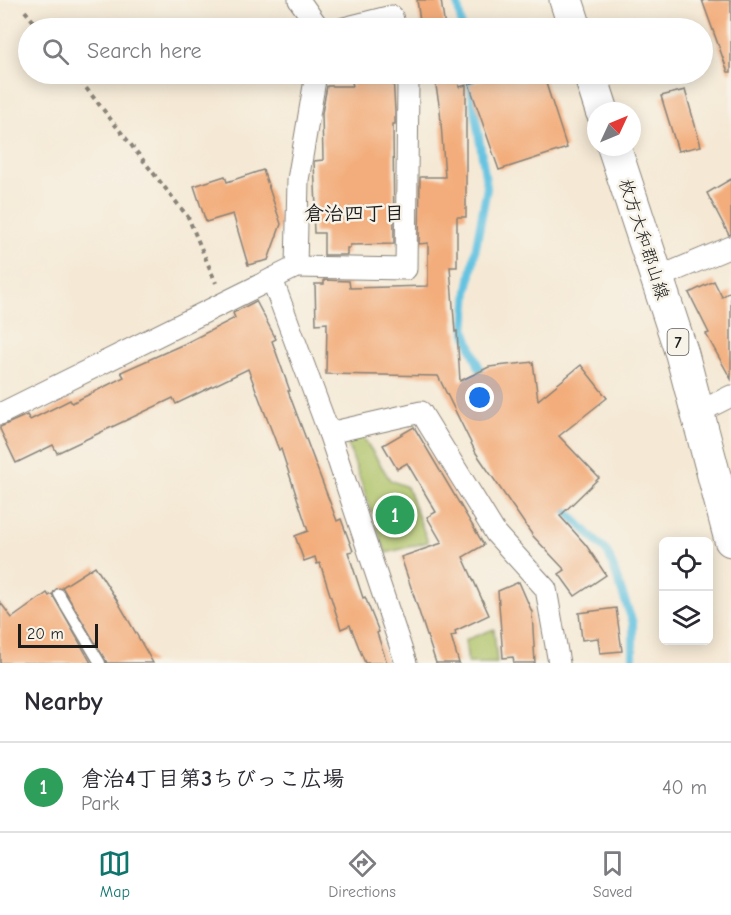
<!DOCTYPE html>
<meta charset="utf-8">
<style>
body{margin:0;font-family:"Comic Neue","Klee One",sans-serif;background:#f7f7f7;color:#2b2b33}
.controls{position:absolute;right:18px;bottom:18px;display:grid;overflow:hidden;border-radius:9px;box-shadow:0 3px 15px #0003}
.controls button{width:54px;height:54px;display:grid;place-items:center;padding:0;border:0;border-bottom:2px solid #e1e1e2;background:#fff;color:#2b2b33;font:30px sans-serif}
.compass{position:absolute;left:587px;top:102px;width:54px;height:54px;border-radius:50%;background:#fff;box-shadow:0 3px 15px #0003;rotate:46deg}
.scale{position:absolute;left:18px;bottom:15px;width:80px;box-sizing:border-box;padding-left:6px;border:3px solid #1c1c1c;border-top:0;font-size:16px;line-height:21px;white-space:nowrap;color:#1c1c1c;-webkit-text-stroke:4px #f7f3e8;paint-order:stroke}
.you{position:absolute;left:480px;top:398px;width:21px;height:21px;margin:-15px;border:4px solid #fff;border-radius:50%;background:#1a73e8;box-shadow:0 0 0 9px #1a73e833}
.badge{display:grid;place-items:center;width:39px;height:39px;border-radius:50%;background:#0f766e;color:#fff;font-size:20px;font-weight:700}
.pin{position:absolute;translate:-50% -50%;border:3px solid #fff;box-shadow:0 2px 6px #0006}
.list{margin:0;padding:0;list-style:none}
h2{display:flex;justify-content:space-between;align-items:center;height:78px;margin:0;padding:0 24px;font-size:26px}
h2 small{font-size:20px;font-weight:400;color:#7c7c81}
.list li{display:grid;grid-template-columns:39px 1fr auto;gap:18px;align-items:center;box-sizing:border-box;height:90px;padding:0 24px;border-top:2px solid #e1e1e2}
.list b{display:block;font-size:22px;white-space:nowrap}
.list p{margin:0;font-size:20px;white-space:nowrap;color:#7c7c81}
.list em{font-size:20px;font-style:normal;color:#7c7c81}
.icon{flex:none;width:33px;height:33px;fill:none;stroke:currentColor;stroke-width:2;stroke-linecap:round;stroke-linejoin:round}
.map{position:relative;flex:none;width:731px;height:663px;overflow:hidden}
.search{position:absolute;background:#fff;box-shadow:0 3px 15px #0003;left:18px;right:18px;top:18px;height:66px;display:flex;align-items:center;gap:15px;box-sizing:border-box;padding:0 21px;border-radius:33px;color:#7c7c81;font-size:22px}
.sheet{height:168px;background:#fff}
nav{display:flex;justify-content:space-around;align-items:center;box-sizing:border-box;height:84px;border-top:2px solid #e1e1e2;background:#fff;font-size:16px;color:#7c7c81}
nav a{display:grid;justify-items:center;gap:3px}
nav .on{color:#0f766e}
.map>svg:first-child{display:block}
.green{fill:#aec367;stroke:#657042;stroke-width:1.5}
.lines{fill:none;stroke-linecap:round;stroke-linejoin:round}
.stream{stroke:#63c3e1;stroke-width:8}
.building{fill:#f3ad7b}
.service-casing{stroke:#888278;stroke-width:13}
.minor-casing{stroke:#888278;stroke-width:23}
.primary-casing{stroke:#888278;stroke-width:35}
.path{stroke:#888278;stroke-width:4;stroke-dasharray:4.5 4.5;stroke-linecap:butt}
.service{stroke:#fff;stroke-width:10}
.minor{stroke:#fff;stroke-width:21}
.primary{stroke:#fff;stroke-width:33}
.labels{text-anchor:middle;stroke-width:5;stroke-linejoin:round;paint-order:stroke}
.shield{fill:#f7f3e8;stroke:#5e5c59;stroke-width:1.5}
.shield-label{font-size:16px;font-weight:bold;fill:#1c1c1c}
.street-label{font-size:18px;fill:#1c1c1c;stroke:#f7f3e8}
.neighbourhood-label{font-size:20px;font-weight:bold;fill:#1c1c1c;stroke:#f7f3e8}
</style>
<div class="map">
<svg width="731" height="663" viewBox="0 0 731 663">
<rect width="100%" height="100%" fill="#f7f3e8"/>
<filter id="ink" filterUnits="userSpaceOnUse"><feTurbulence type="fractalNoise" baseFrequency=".0167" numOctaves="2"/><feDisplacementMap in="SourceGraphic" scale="12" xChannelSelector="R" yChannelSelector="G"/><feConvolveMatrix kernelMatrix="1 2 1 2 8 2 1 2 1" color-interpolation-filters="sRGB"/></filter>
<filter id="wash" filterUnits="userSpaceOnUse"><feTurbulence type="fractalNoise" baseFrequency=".008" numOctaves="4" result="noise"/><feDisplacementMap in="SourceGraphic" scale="24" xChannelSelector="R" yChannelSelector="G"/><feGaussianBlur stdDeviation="1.35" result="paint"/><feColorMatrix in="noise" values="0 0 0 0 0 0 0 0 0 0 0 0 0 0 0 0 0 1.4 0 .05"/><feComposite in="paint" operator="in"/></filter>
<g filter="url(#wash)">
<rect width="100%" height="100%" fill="#f5e9d5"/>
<g class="green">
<polygon points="360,432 390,480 407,487 428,542 386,553 346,439"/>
<polygon points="494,629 497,663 468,663 465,640"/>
</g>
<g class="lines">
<g class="stream">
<polyline points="457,0 462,28"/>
<polyline points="469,74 487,188 468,290 465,330 484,381"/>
<polyline points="559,504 608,553 633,623 633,663"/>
</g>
</g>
<g id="blocks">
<g class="building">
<polygon points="417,0 441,0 445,28 421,28"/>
<polygon points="702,0 731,0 731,72 728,72"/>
<polygon points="350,74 393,74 395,112 395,124 393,124 394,244 350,245 350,248 347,248 347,255 324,255 324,233 314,233 313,208 316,208 314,162 314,161 323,160 322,113 327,86 353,86"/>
<polygon points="434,74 457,74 459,87 466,85 466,217 457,217 457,267 450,267 455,332 457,331 460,381 489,367 533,362 538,400 581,365 607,398 559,436 599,478 560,516 586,545 606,575 575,596 559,574 565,570 533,536 476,453 438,376 326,374 327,323 316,324 315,284 324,284 324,280 349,281 350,288 428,286 428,243 419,244 420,177 445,177 440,110"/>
<polygon points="500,74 543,74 567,148 499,170 469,84"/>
<polygon points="685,90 701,146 678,151 661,96"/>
<polygon points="263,170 281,224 268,260 248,265 233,214 206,222 194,186 225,176 227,182"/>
<polygon points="731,179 731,234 729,235 707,193"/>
<polygon points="714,281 722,297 731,291 731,379 706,334 709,333 689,293"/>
<polygon points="256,301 276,339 272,341 290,391 288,391 337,521 341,519 353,551 348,552 363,598 365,597 379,632 377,633 387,663 365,663 350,625 341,629 320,563 317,564 315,557 304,561 295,536 308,531 281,449 279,450 248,369 176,404 173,398 57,453 53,445 16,463 0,429 0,427 27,415 30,420 70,400 72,403 124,377 121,372 184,344 235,318 233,313"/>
<polygon points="414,427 484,545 463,557 489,615 455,631 456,635 451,636 459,663 436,663 401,557 442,543 427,517 436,512 407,463 397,469 383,445"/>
<polygon points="95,566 118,602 153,663 107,663 62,587"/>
<polygon points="519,582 532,612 535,663 514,663 513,657 503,658 498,591"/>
<polygon points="47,593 49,596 52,594 91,663 0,663 0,602 12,618"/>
<polygon points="616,608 622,651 600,653 598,638 582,640 579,613"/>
</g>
</g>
</g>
<g filter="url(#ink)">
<use href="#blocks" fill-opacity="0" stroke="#888278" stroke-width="1.5"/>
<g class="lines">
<defs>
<polyline id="service" points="59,594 100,663"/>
<g id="minor">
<polyline points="299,0 319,28"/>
<polyline points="344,28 392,16 395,28"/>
<polyline points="296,267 406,269 408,84 405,74"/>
<polyline points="657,278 731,247"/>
<polyline points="272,279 329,433 421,412 496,534 546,589 559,663"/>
<polyline points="697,413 731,396"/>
<polyline points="0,414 296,267 298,180 316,74"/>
<polyline points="329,433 406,663"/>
</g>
<g id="primary">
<polyline points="566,0 575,28"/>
<polyline points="590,74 602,111"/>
<polyline points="614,147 682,354 731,540"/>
</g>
</defs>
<use href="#service" class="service-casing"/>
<use href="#minor" class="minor-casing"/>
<use href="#primary" class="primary-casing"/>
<g class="path">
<polyline points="25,11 39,28"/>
<polyline points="75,74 188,217 216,283"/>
</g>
<use href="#service" class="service"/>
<use href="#minor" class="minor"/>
<use href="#primary" class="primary"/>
</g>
</g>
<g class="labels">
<rect class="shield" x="667.5" y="329" width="21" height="26" rx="4.5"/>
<g class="shield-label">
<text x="678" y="348">7</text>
</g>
<g class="street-label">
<text transform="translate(644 239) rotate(72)" y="6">枚方大和郡山線</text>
</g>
<g class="neighbourhood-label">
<text x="354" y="220">倉治四丁目</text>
</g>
</g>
</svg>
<div class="controls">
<button><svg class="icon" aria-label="locate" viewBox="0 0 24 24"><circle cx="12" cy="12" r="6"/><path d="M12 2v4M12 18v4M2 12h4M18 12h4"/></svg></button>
<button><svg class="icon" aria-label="layers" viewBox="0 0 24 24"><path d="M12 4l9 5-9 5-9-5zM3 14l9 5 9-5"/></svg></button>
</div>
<svg class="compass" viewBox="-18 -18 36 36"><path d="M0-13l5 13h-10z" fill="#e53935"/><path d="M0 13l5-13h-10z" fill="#7c7c81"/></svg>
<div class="scale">20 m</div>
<div class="you"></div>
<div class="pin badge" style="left:395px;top:515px;background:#2e9e5b">1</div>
<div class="search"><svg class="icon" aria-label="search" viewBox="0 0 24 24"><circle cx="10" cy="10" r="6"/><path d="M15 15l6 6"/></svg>Search here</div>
</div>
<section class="sheet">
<h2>Nearby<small></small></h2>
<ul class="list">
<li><span class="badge" style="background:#2e9e5b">1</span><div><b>倉治4丁目第3ちびっこ広場</b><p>Park</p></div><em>40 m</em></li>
</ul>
</section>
<nav>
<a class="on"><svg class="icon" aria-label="map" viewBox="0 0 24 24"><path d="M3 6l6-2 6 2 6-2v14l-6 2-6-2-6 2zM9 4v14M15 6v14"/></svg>Map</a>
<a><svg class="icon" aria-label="directions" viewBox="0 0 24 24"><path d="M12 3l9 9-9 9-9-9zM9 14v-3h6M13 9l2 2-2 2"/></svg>Directions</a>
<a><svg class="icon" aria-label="saved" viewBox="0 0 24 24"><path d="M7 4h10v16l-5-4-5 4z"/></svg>Saved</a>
</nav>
